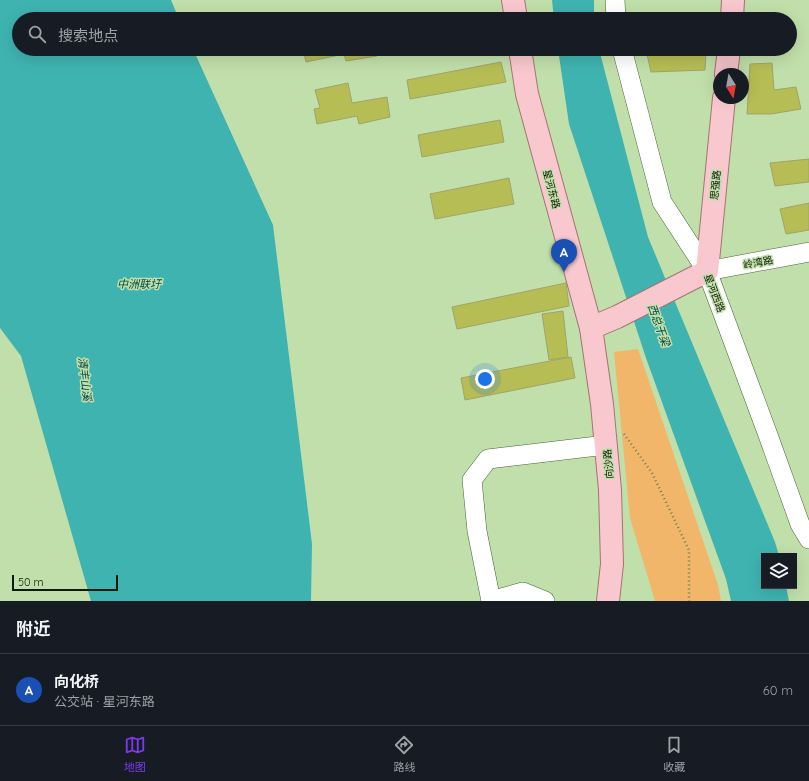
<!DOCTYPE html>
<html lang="zh">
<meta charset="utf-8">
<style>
body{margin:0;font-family:Quicksand,"Noto Sans SC",sans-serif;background:#242831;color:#f1f3f6}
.controls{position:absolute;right:12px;bottom:12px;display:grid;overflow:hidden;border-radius:0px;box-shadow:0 4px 16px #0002}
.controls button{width:36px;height:36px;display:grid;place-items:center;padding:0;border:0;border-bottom:1px solid #363941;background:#171b24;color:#f1f3f6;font:20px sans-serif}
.compass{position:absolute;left:713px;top:68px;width:36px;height:36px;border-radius:50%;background:#171b24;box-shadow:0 4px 16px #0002;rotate:169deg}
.scale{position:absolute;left:12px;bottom:10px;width:106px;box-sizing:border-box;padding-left:4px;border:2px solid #0f1a06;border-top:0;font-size:11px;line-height:14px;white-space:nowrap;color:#0f1a06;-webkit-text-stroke:3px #c1dfaa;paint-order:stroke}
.you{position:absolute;left:485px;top:379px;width:14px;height:14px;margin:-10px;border:3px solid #fff;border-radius:50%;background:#1a73e8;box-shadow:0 0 0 6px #1a73e833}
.badge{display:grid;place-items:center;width:26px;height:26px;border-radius:50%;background:#7c3aed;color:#fff;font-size:13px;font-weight:700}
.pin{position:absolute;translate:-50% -33px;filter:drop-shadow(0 1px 2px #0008)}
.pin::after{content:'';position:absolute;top:21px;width:14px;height:12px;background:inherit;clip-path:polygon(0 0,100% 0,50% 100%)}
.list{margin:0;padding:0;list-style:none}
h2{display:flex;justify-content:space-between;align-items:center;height:52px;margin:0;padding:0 16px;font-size:17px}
h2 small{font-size:13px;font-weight:400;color:#9ea1a6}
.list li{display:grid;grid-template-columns:26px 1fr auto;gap:12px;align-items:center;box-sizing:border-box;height:72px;padding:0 16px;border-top:1px solid #363941}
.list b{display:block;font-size:15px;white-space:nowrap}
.list p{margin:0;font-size:13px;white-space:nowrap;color:#9ea1a6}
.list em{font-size:13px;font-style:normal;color:#9ea1a6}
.icon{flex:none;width:22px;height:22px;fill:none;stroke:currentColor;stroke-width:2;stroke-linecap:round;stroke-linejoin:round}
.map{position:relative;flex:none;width:809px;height:601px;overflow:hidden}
.search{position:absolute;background:#171b24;box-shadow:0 4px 16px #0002;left:12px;right:12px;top:12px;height:44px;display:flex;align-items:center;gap:10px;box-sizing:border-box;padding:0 14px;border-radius:22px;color:#9ea1a6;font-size:15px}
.sheet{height:124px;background:#171b24}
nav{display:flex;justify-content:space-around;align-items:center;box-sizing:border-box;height:56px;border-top:1px solid #363941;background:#171b24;font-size:11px;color:#9ea1a6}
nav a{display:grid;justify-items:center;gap:2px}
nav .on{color:#7c3aed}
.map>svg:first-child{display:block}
.green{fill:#f1b669}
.water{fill:#3fb3b0}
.building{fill:#b6bd54;stroke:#9fa46a}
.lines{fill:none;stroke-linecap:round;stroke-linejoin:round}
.minor-casing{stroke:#496434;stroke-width:20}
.major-casing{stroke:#a37473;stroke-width:24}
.path{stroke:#6c815b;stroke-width:2.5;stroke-dasharray:1 3;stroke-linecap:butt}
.minor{stroke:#fff;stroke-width:19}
.major{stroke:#f8c8ce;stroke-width:22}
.labels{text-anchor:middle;stroke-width:3;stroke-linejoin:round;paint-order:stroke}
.street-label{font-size:10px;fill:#0f1a06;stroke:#c1dfaa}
.water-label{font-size:11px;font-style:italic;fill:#004846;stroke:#c1dfaa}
</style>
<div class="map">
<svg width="809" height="601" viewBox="0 0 809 601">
<rect width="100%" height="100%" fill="#c1dfaa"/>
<polygon class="green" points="638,349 718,585 721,601 655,601 630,518 614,352"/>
<g class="water">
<polygon points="0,0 171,0 179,19 19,19 19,49 193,49 273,225 312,544 311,601 91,601 21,356 0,328"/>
<polygon points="552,0 594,0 594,19 554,19"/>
<polygon points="558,49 599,49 648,237 775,542 779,556 764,556 764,586 786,586 789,601 731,601 726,579 646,358 569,124"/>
</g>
<g class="building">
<polygon points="303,49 376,49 377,56 346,61 344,54 306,62"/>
<polygon points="706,53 705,70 651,72 647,54"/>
<polygon points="501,62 506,82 410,99 407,80"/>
<polygon points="772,63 774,90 796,87 801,109 771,114 747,114 750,64"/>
<polygon points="348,83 352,103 387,97 390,117 359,124 357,116 317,124 314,109 320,108 315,90"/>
<polygon points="500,120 504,142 422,157 418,135"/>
<polygon points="809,159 809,182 775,186 770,163"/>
<polygon points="509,178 514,204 435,219 430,194"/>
<polygon points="809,203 809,230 786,234 780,209"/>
<polygon points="566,283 569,306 457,329 452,307"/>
<polygon points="563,311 568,357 549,360 542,314"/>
<polygon points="571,357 575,378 465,400 461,378"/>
</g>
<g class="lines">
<defs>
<g id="minor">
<polyline points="615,0 616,19"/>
<polyline points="622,49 662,202 707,271 768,435 800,524 809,539"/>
<polyline points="707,271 809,252"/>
<polyline points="491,601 477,531 472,480 488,459 606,445"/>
<polyline points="491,601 523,592 545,601"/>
</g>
<g id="major">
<polyline points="513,0 516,19"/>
<polyline points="732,19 733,0"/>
<polyline points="520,49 527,94 591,328 602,404 610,490 612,564 608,601"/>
<polyline points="726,74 729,49"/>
<polyline points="591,328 617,317 707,271 724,98"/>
</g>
</defs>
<use href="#minor" class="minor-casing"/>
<use href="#major" class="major-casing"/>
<polyline class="path" points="624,434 652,473 689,550 689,601"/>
<use href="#minor" class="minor"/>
<use href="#major" class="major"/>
</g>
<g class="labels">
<g class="street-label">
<text transform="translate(715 185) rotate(-84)" y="4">思强路</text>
<text transform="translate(552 189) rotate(75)" y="4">星河东路</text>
<text transform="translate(758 262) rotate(-11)" y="4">岭湾路</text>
<text transform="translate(715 293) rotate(69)" y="4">星河西路</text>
<text transform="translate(608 464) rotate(-95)" y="4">向沙路</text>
</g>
<g class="water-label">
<text x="139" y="288">中洲联圩</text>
<text transform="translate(659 325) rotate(70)" y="4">西总干梁</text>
<text transform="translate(85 379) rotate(83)" y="4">清丰山溪</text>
</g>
</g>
</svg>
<div class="controls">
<button><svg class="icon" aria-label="layers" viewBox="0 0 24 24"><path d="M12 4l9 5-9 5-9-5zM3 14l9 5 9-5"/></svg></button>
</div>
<svg class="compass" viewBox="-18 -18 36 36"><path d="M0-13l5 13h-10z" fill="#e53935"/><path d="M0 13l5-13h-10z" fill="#9ea1a6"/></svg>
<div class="scale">50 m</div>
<div class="you"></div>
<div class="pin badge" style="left:564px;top:272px;background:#1a4fb4">A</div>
<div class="search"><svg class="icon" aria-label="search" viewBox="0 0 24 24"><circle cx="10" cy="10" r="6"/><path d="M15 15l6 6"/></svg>搜索地点</div>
</div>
<section class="sheet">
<h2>附近<small></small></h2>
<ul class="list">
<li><span class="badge" style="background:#1a4fb4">A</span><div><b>向化桥</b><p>公交站 · 星河东路</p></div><em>60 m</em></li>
</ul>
</section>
<nav>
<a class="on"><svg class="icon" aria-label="map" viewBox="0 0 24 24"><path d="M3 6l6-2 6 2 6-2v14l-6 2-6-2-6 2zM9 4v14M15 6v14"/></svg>地图</a>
<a><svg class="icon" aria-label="directions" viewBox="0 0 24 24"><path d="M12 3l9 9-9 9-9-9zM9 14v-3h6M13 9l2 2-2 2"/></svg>路线</a>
<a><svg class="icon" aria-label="saved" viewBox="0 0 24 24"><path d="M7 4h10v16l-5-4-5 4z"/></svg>收藏</a>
</nav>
